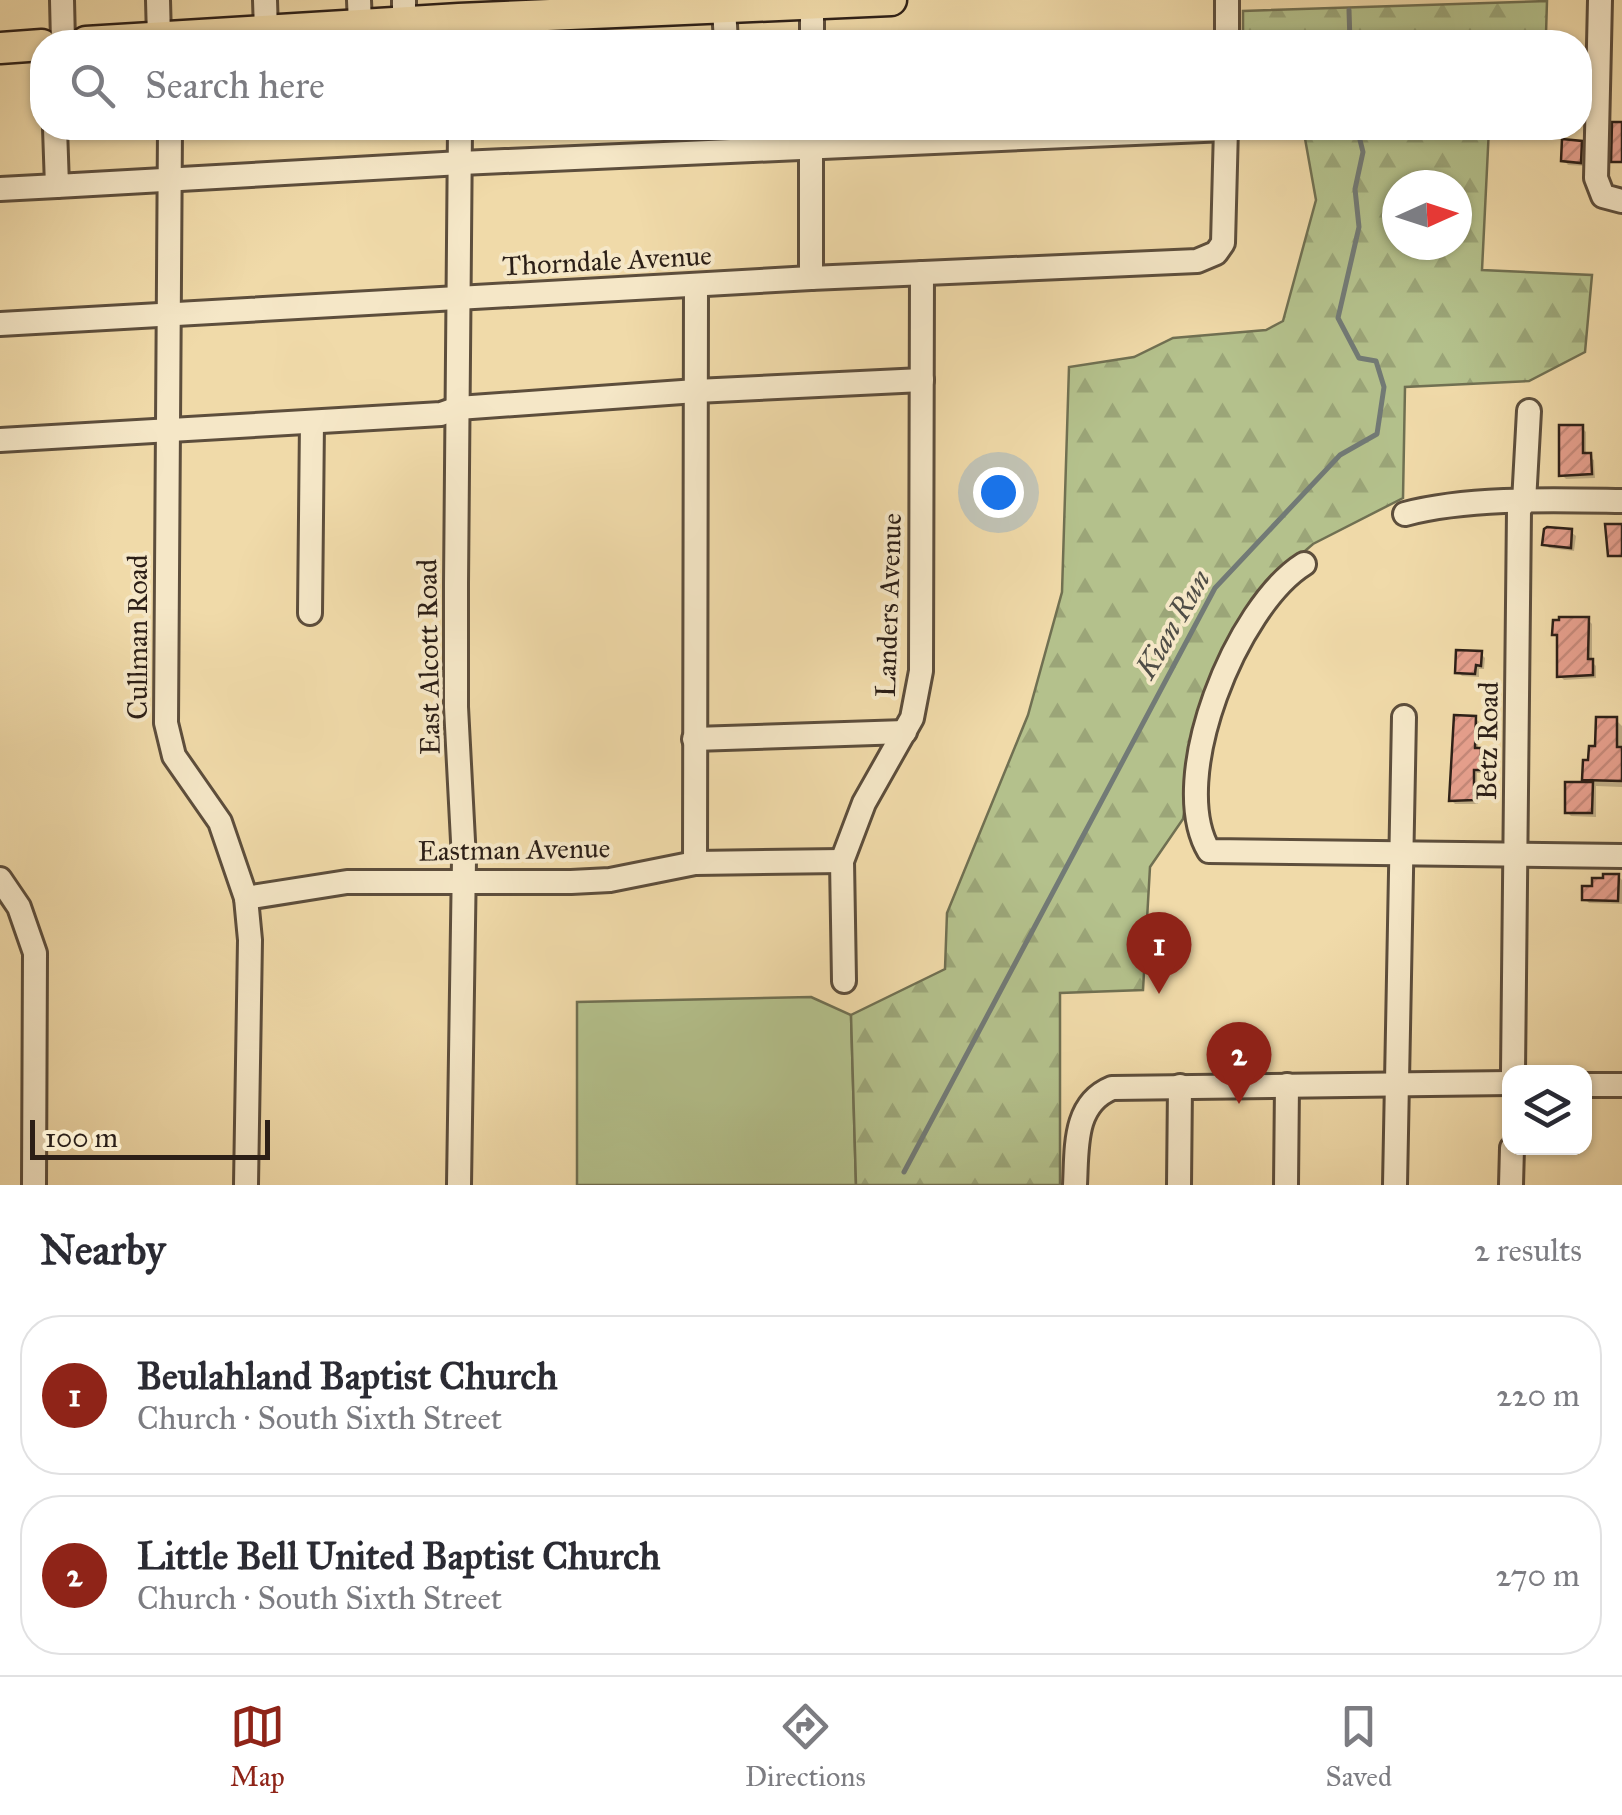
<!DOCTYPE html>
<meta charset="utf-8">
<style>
body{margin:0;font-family:"IM FELL Great Primer",serif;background:#f2f2f3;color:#2b2b33}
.controls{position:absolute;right:30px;bottom:30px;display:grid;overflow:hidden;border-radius:20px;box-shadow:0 2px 8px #0004}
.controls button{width:90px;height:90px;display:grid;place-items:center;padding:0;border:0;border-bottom:2px solid #e1e1e2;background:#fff;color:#2b2b33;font:50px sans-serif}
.compass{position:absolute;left:1382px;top:170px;width:90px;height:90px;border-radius:50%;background:#fff;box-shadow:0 2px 8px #0004;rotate:87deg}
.scale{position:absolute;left:30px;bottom:25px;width:240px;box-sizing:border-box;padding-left:10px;border:5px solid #2c1f17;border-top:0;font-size:28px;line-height:35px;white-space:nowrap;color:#2c1f17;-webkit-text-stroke:8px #f5e7c7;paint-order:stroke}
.you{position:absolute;left:998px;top:492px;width:35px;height:35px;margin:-25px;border:8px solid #fff;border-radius:50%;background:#1a73e8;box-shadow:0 0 0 15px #1a73e833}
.badge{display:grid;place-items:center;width:65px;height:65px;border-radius:50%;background:#8f2418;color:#fff;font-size:32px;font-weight:700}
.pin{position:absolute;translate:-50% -82px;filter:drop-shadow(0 2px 5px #0008)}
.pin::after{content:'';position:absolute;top:52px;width:35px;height:30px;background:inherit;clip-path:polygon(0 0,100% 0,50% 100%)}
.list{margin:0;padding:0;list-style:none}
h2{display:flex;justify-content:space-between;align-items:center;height:130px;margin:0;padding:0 40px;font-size:42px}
h2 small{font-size:32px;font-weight:400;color:#7c7c81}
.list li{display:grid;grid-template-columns:65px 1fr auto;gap:30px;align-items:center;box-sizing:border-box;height:160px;margin:0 20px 20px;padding:0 20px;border:2px solid #e1e1e2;border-radius:40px}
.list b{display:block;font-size:38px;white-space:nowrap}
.list p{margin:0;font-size:32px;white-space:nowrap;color:#7c7c81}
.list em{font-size:32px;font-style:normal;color:#7c7c81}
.icon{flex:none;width:55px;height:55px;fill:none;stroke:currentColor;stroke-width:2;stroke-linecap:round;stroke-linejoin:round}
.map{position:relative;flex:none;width:1622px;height:1185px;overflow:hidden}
.search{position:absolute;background:#fff;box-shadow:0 2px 8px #0004;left:30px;right:30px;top:30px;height:110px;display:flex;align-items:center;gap:25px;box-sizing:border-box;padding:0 35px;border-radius:40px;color:#7c7c81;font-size:38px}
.sheet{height:490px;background:#fff}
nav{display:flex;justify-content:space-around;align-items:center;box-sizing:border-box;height:140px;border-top:2px solid #e1e1e2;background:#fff;font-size:28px;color:#7c7c81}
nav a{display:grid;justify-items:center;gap:5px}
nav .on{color:#8f2418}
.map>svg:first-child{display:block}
.green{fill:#b4c18c;stroke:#707052;stroke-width:2.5}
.forest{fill:url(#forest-firs);stroke:#707052;stroke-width:2.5;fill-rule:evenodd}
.shadow{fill:#0003}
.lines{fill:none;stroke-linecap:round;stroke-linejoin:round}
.stream{stroke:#727a76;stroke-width:5}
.building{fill:url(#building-hatch);stroke:#2c1f17;stroke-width:2.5}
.minor-casing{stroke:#5d4e3c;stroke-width:28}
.major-casing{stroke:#2c1f17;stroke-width:35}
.minor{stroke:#f5e7c7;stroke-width:22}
.major{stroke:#f0daa9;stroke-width:30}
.labels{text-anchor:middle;stroke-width:8;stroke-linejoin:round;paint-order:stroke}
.street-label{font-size:28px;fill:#2c1f17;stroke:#f5e7c7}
.water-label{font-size:30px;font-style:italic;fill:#4f4d46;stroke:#f5e7c7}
</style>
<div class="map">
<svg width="1622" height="1185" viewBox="0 0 1622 1185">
<defs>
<pattern id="forest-firs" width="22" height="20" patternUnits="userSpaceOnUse" patternTransform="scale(2.5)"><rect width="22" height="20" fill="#b4c18c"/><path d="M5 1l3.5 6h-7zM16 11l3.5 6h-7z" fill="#9ba578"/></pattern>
<pattern id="building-hatch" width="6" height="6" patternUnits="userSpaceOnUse" patternTransform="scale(2.5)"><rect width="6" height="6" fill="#e7a08e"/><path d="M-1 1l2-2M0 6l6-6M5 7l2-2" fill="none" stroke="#c6897a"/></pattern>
</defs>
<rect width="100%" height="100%" fill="#f0daa9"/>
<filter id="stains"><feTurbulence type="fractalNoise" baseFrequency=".002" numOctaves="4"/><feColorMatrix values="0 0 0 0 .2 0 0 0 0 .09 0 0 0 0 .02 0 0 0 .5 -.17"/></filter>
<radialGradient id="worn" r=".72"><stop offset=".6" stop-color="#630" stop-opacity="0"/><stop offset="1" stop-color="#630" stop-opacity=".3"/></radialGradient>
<polygon class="green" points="811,997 851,1015 856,1185 577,1185 577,1002"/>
<g class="forest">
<polygon points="1547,1 1546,34 1538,42 1243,42 1243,11"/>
<path d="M1242,128h247l-7,142 110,5 -7,77 -56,29 -124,6 -2,111 -90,46 -43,37 -71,149 -16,89 -33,48 -7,123 -83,3v192h-204l-5,-170 94,-46 2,-56 81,-198 34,-123 7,-225 65,-10 39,-19 93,-8 17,-9 33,-121 -12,-67 -62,-2zM1397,185h60v60h-60z"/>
</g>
<g class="shadow">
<polygon points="1580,62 1590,78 1589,109 1580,110"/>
<polygon points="1581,143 1585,147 1585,166 1568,165 1564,160"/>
<polygon points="1582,428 1586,432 1586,456 1594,460 1595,478 1566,479 1562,475"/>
<polygon points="1571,532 1576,536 1574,551 1549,548 1545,544"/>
<polygon points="1588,620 1592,624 1592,662 1596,666 1596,678 1564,680 1560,676 1560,639 1555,634"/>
<polygon points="1481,654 1485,658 1484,669 1479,669 1479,677 1462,676 1458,672"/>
<polygon points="1475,718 1479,722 1478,750 1484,755 1484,773 1477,773 1478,804 1455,804 1451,800"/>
<polygon points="1616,720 1622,726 1622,787 1596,786 1596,817 1571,816 1567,812 1589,784 1584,779 1591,763"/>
<polygon points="1618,876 1622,880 1622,904 1589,903 1585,899 1594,889"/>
</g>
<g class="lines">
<g class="stream">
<polyline points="1349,10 1350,42"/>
<polyline points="904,1172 1215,588 1340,455 1377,434 1384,387 1376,361 1359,358 1338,318 1359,227 1355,189 1363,152 1357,128"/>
</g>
</g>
<g class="building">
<polygon points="1612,122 1622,122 1622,162 1611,162"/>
<polygon points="1562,139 1582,141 1581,163 1561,161"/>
<polygon points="1559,425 1583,425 1583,453 1591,453 1592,474 1559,476"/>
<polygon points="1605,524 1622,524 1622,556 1608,556"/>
<polygon points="1547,527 1572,529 1571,548 1542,545 1544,529"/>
<polygon points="1559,617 1589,617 1588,659 1593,659 1593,675 1557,677 1557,635 1552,635 1553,620 1559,620"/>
<polygon points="1456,650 1482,651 1481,666 1476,665 1475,674 1455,673"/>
<polygon points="1454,715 1476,716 1475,748 1481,748 1481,770 1474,770 1474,800 1449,801"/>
<polygon points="1596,717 1617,717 1617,747 1622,747 1622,781 1582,780 1583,760 1588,760 1589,746 1595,746"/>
<polygon points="1565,782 1593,782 1592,813 1565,813"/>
<polygon points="1603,874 1619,874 1618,901 1582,900 1582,886 1592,886 1592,878 1603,878"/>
</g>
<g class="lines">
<defs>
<g id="minor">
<polyline points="62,0 63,42"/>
<polyline points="158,0 159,38"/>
<polyline points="265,0 266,31"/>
<polyline points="359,0 360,25"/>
<polyline points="1227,0 1227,42"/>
<polyline points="1600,0 1596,178 1603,196 1622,201"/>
<polyline points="724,8 726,42"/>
<polyline points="404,22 404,0"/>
<polyline points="812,42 812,0"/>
<polyline points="55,128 57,186 461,163 1226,129"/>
<polyline points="170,128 166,723 174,756 220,822 246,898 250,940 246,1185"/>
<polyline points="811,128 811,278"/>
<polyline points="0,189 57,186"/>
<polyline points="0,324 811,278 1197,261 1216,253 1223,243 1226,128"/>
<polyline points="0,440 441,414 458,408 696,391 922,380"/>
<path d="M1405,514c64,-17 151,-14 217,-13"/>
<path d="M1304,564c-67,42 -138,215 -95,287l413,5"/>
<polyline points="310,613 312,422"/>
<polyline points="694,739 905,732"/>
<polyline points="695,863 696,285"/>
<polyline points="0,879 19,907 35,953 34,1185"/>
<polyline points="246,898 347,882 571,882 610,880 695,863 842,861"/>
<polyline points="844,981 842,861 864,803 912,718 921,671 922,273"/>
<polyline points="1513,1072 1519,510 1524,502 1529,411"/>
<polyline points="1584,1085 1622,1085"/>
<polyline points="459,1185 464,860 456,707 456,584 460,128"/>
<path d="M1075,1185c2,-37 -2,-81 37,-97l398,-5"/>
<polyline points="1179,1185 1180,1086"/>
<polyline points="1286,1185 1287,1085"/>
<polyline points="1395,1185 1404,717"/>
<polyline points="1511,1185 1512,1148"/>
</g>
<g id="major">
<polyline points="86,42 459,19 891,0"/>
<polyline points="0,48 42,45"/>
</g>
</defs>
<use href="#minor" class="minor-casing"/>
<use href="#major" class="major-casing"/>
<use href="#minor" class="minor"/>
<use href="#major" class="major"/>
</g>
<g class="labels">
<g class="street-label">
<text transform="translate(607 260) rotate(-3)" y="10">Thorndale Avenue</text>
<text transform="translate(888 605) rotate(-88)" y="10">Landers Avenue</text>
<text transform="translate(137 637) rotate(-90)" y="10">Cullman Road</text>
<text transform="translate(428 657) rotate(-91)" y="10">East Alcott Road</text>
<text transform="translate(1487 741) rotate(-89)" y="10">Betz Road</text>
<text transform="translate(514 849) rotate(-1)" y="10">Eastman Avenue</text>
</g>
<g class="water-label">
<text transform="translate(1173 624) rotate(-60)" y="10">Kian Run</text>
</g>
</g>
<rect width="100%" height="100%" filter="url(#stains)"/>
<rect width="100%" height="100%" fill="url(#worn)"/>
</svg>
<div class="controls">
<button><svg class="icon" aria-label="layers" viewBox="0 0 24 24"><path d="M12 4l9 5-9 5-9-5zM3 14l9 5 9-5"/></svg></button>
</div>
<svg class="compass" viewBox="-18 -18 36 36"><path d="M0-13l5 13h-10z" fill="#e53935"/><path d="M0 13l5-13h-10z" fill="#7c7c81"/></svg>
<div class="scale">100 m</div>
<div class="you"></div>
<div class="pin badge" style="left:1159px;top:994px">1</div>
<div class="pin badge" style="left:1239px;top:1104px">2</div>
<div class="search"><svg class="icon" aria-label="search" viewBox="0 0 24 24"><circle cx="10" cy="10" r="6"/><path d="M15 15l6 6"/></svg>Search here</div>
</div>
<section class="sheet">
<h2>Nearby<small>2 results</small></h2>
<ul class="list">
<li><span class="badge">1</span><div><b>Beulahland Baptist Church</b><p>Church · South Sixth Street</p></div><em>220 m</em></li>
<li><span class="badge">2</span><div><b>Little Bell United Baptist Church</b><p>Church · South Sixth Street</p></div><em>270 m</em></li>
</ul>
</section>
<nav>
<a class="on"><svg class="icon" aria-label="map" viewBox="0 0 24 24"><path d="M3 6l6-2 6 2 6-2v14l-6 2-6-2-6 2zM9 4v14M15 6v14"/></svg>Map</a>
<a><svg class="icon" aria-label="directions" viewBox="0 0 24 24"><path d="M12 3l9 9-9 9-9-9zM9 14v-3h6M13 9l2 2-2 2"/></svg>Directions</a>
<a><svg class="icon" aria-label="saved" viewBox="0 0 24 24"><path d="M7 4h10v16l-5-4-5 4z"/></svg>Saved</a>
</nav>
